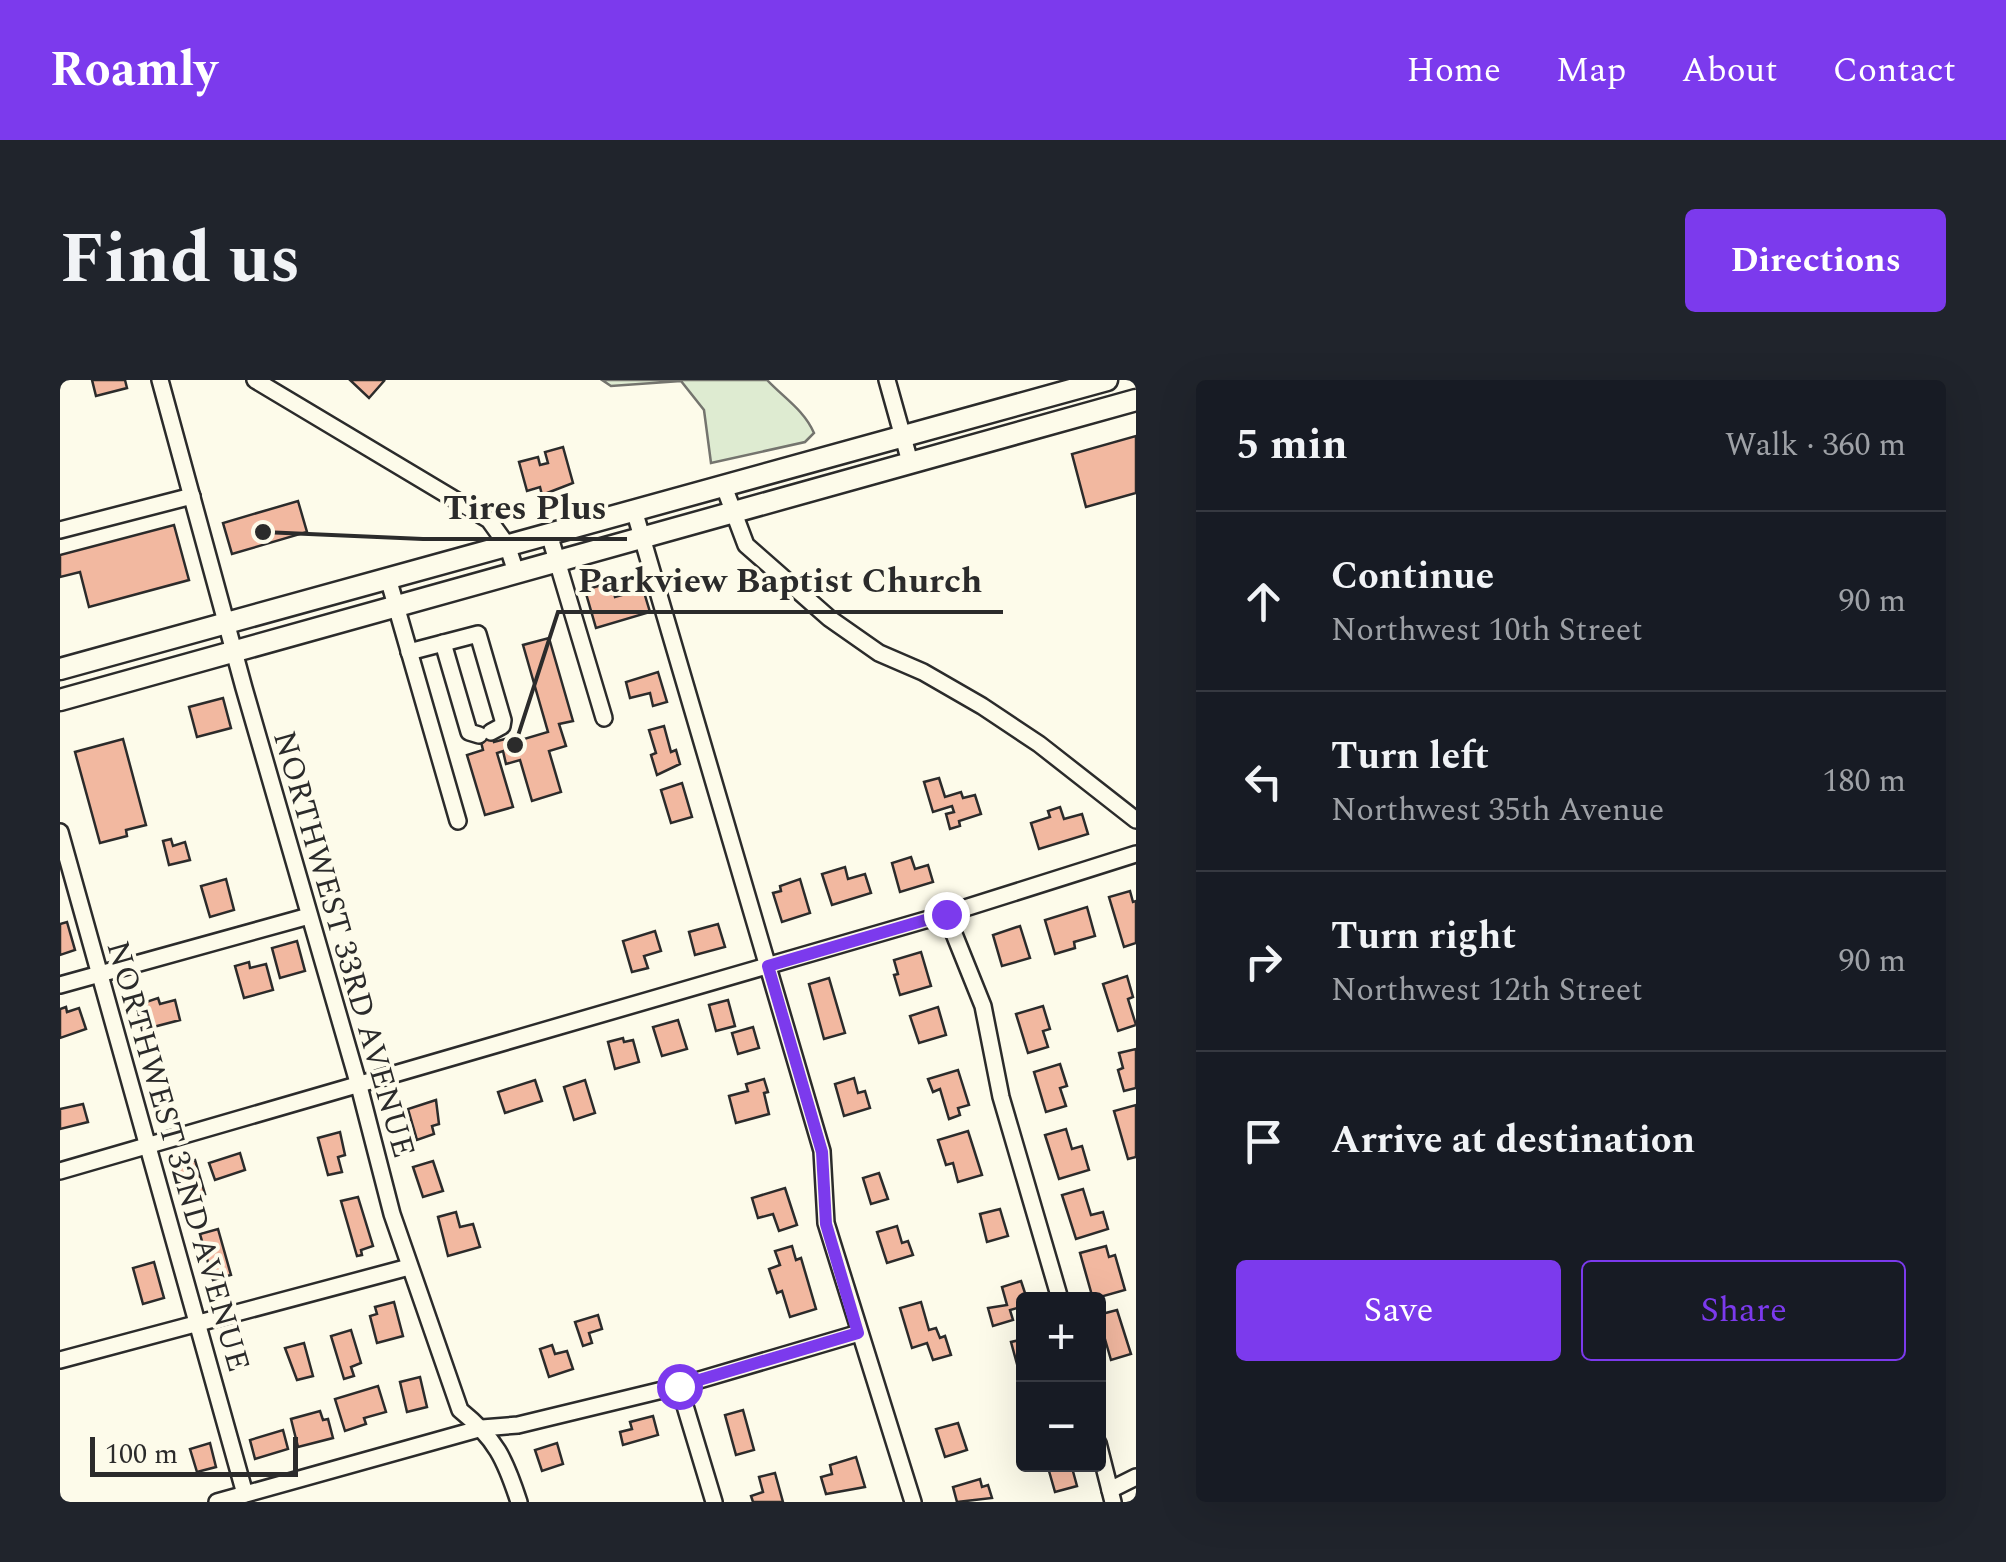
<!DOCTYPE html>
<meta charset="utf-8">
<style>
body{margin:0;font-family:Spectral,serif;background:#20242c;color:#f1f3f6}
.controls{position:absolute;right:30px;bottom:30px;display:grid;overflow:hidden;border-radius:10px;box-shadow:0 10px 40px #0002}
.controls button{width:90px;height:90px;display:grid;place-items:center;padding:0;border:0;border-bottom:2px solid #363941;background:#171b24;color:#f1f3f6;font:50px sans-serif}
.scale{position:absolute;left:30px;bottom:25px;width:208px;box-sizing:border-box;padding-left:10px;border:5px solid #2b2b2b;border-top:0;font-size:28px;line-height:35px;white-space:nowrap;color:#2b2b2b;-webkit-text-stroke:8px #fdfbea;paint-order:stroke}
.stop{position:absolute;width:30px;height:30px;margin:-22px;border:8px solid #7c3aed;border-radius:50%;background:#fff}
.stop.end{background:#7c3aed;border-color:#fff;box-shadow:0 2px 10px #0008}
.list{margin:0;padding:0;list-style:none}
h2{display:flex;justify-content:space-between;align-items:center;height:130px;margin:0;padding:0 40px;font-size:42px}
h2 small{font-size:32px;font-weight:400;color:#9ea1a6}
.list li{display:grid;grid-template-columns:65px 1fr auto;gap:30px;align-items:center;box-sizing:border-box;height:180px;padding:0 40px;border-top:2px solid #363941}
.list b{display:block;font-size:38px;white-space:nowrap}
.list p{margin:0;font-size:32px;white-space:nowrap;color:#9ea1a6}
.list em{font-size:32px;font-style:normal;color:#9ea1a6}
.actions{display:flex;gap:20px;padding:30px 40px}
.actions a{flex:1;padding:22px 0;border:2px solid #7c3aed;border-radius:10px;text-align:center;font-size:35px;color:#7c3aed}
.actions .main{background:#7c3aed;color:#fff}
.icon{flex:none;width:55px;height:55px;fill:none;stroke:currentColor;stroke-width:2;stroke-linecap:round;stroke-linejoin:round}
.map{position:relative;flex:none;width:1076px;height:1122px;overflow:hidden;border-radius:10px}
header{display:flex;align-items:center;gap:60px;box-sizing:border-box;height:140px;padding:0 50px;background:#7c3aed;color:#fff}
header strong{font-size:48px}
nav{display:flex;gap:55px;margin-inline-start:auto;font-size:35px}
.intro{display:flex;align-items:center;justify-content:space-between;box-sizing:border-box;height:240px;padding:0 60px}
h1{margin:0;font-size:70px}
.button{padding:25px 45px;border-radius:10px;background:#7c3aed;color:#fff;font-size:35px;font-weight:700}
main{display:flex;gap:60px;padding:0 60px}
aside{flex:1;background:#171b24;border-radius:10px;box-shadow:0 10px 40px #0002}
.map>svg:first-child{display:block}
.green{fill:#deebd1;stroke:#74746e;stroke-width:2.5}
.building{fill:#f2b8a0;stroke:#2b2b2b;stroke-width:2.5}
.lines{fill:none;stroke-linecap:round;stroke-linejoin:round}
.minor-casing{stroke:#2b2b2b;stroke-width:20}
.major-casing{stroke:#2b2b2b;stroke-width:25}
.minor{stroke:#fdfbea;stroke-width:15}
.major{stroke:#fdfbea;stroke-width:20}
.route{stroke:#7c3aed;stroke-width:12}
.labels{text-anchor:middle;stroke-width:8;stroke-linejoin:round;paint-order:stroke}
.street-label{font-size:32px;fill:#2b2b2b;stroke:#fdfbea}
.leader{fill:none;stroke:#2b2b2b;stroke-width:4}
.callout-dot{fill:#2b2b2b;stroke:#fdfbea;stroke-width:4}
.callout-label{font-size:35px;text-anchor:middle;font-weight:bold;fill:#2b2b2b;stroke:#fdfbea;stroke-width:8;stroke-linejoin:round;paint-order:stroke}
</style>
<header>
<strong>Roamly</strong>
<nav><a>Home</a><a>Map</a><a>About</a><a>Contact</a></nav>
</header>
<div class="intro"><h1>Find us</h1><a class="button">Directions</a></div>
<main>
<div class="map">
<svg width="1076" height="1122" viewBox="0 0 1076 1122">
<rect width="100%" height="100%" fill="#fdfbea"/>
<path class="green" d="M542,0h165c17,18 37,30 47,53l-9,9 -94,21 -7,-53 -23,-29 -70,5z"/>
<g class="building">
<polygon points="32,0 65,0 67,8 36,16"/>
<polygon points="290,0 322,0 324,1 309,18"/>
<polygon points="1076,56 1076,113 1026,127 1012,74"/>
<polygon points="503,67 513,103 482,115 480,107 467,111 459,82 478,77 480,85 488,83 485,72"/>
<polygon points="238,121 247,152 172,174 163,143"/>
<polygon points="114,145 129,200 29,227 20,192 0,197 0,175"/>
<polygon points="551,202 555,217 583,209 590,232 536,248 525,210"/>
<polygon points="489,258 513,341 499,344 506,366 489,371 501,412 472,421 460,380 446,384 443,371 437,373 453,427 425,435 407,375 423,370 418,350 430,347 434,362 445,359 447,364 488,352 463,265"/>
<polygon points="598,292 607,322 593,326 590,313 570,318 566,302"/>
<polygon points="163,318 171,348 137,357 129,327"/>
<polygon points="604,346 611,372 616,370 620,384 597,395 591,375 596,373 589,350"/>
<polygon points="63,359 86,445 66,450 67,456 40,463 15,372"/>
<polygon points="879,398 885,417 901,412 903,418 915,415 921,434 899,441 900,446 890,449 886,434 894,432 892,426 873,432 864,402"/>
<polygon points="622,403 632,437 611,443 601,410"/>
<polygon points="1000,427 1004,439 1022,434 1028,454 979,469 971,443 990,437 988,431"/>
<polygon points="111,459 113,466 125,462 130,480 109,485 103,461"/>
<polygon points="851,477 855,489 868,485 873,502 840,512 832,483"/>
<polygon points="785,487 788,499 805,494 811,513 772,525 762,494"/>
<polygon points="166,499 174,530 150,537 141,506"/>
<polygon points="740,499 750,533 722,542 713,513 721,511 720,506"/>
<polygon points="1070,511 1073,522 1076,521 1076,563 1064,567 1049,517"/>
<polygon points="1027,527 1035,556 1014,562 1015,568 995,574 985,540"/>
<polygon points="7,542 15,570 0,575 0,544"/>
<polygon points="658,544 665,567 635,575 629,552"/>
<polygon points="960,546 970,578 942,586 933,555"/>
<polygon points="595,551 601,571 584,576 588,588 572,592 563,561"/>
<polygon points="237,561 245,591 220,598 212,568"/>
<polygon points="861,572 871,606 840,615 834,595 838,594 834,580"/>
<polygon points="189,582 190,588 206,584 213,610 184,618 175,586"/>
<polygon points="1067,596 1073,617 1068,619 1076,645 1058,651 1043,604"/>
<polygon points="769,598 785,653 764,659 749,604"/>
<polygon points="98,618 100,624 115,620 120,640 82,650 78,631 87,628 86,622"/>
<polygon points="668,620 675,646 656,651 649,625"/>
<polygon points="983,626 990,649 983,651 988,667 968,673 956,634"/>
<polygon points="6,627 7,632 19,628 26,649 0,658 0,629"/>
<polygon points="878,627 886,655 859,663 850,636"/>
<polygon points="618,640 627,669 602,676 593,647"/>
<polygon points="693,647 699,668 678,674 672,653"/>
<polygon points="563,658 564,662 573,660 579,682 555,689 548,662"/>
<polygon points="1076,669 1076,708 1064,711 1058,690 1063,688 1059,673"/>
<polygon points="1000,684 1007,706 1000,708 1006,726 986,732 974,692"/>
<polygon points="898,690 909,725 898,728 900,735 889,739 880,709 873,712 868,699"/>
<polygon points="794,698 798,713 805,711 810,728 784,736 775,704"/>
<polygon points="704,699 708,712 704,713 709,734 676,743 669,716 688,711 686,704"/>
<polygon points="475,700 482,721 445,733 438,712"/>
<polygon points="525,700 535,733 514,740 504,707"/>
<polygon points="376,720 379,744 372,746 374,754 357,760 348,729"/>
<polygon points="23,724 28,742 0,749 0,729"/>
<polygon points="1076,725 1076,777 1068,779 1054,731"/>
<polygon points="1006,749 1012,769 1022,766 1029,790 999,799 985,755"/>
<polygon points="908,751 922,795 898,802 893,783 886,785 878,760"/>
<polygon points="280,752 285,775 278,777 282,792 268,795 258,758"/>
<polygon points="180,773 185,790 155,800 149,783"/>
<polygon points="135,780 145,814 130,818 116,786"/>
<polygon points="373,781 383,811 363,817 353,787"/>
<polygon points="819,793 828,819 811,824 803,798"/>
<polygon points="725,808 737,845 719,851 713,834 698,838 692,818"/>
<polygon points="1023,809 1031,835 1043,832 1048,849 1016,859 1002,815"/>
<polygon points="298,817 313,866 301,870 302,875 297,876 281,821"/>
<polygon points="940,829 948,856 927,862 920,834"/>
<polygon points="396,832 400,847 413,844 420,867 388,876 378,837"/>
<polygon points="837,846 842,863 848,861 853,875 827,883 817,852"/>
<polygon points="158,849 171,895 153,900 140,854"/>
<polygon points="732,866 736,880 741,878 756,929 730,937 722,911 717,913 709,889 720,885 715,871"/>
<polygon points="1046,866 1049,877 1055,875 1065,910 1033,919 1020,873"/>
<polygon points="94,882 104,918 83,924 73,888"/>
<polygon points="961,901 967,919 964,919 964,926 950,930 953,940 933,946 928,928 947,925 942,907"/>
<polygon points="334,922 343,956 317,963 310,936 317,934 315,927"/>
<polygon points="861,922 869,950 876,948 880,958 885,956 891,975 873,980 867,963 852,968 840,928"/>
<polygon points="1057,930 1071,974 1051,980 1038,935"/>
<polygon points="538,935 542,949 529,953 532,963 523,966 515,942"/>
<polygon points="291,950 301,983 291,987 294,996 284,999 271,956"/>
<polygon points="964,959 964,994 960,995 951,962"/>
<polygon points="244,963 253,996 237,1000 225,968"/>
<polygon points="492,965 495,974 507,971 513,989 489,997 480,969"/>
<polygon points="360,997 367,1027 347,1032 340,1002"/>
<polygon points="318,1006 326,1032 304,1038 306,1044 285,1051 275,1019"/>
<polygon points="683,1030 694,1070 676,1075 665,1035"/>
<polygon points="260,1031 263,1040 268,1039 273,1058 238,1067 231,1039"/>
<polygon points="593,1036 598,1055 563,1065 560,1052 572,1049 570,1042"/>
<polygon points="898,1043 907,1070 885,1077 876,1049"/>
<polygon points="223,1050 228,1069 195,1079 190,1060"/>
<polygon points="150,1063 156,1087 137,1092 130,1069"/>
<polygon points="497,1063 503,1084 482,1091 475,1070"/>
<polygon points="796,1077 805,1107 766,1114 761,1097 772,1094 770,1085"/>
<polygon points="987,1084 1011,1084 1017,1106 995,1112"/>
<polygon points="715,1093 723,1122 693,1122 691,1116 703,1112 699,1097"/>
<polygon points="920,1099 922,1107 928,1105 932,1118 897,1122 893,1107"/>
</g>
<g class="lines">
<defs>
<g id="minor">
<path d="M100,0l84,308 115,398 33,128 68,196c36,29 45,49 59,92"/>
<polyline points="195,0 429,140 447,165 456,192"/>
<polyline points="827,0 850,82"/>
<polyline points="663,104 686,165 769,238 819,273 863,292 922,326 979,364 1076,440"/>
<polyline points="574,130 762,771 766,843 853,1122"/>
<polyline points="0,150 132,116"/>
<polyline points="489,154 544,338"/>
<polyline points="328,198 398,441"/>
<polyline points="383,263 409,352 419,355"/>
<polyline points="349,272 418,254 443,340 442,346 431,352"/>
<polyline points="0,452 185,1114"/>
<polyline points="886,534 923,626 941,717 1000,919"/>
<polyline points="0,605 249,536"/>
<polyline points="0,791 886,534 1076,474"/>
<polyline points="0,980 349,887"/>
<polyline points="619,1006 654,1122"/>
<polyline points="1038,1063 1053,1122"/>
<polyline points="1050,1110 1076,1097"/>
<polyline points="157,1122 422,1048 458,1045 619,1006 799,953"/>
</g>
<g id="major">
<polyline points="0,289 1047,0"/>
<polyline points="0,320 1076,20"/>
</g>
</defs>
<use href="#minor" class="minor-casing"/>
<use href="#major" class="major-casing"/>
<use href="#minor" class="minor"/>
<use href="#major" class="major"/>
</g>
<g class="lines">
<polyline class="route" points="619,1006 798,953 766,844 762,772 708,586 886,534"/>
</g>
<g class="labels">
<g class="street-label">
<text transform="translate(285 564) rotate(74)" y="11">NORTHWEST 33RD AVENUE</text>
<text transform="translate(119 776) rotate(74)" y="11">NORTHWEST 32ND AVENUE</text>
</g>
</g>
<path class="leader" d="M203 152L363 159H567M455 365L498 232H943"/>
<g class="callout-dot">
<circle cx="203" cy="152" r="10"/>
<circle cx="455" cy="365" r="10"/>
</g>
<g class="callout-label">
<text x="465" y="139">Tires Plus</text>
<text x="720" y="212">Parkview Baptist Church</text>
</g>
</svg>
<div class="controls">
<button>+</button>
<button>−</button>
</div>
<div class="scale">100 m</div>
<div class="stop" style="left:619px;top:1006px"></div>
<div class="stop end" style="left:886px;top:534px"></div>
</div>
<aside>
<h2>5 min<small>Walk · 360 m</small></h2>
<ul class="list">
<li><svg class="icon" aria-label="ahead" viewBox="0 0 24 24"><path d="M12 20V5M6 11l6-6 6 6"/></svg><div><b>Continue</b><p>Northwest 10th Street</p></div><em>90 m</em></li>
<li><svg class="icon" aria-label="left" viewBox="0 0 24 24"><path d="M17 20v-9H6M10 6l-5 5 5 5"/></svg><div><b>Turn left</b><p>Northwest 35th Avenue</p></div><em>180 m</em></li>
<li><svg class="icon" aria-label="right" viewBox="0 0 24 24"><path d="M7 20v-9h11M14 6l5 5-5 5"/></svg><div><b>Turn right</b><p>Northwest 12th Street</p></div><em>90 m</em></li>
<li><svg class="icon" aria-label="arrive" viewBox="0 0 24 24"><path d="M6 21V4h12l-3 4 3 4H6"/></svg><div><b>Arrive at destination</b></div></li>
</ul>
<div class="actions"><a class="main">Save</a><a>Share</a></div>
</aside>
</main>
